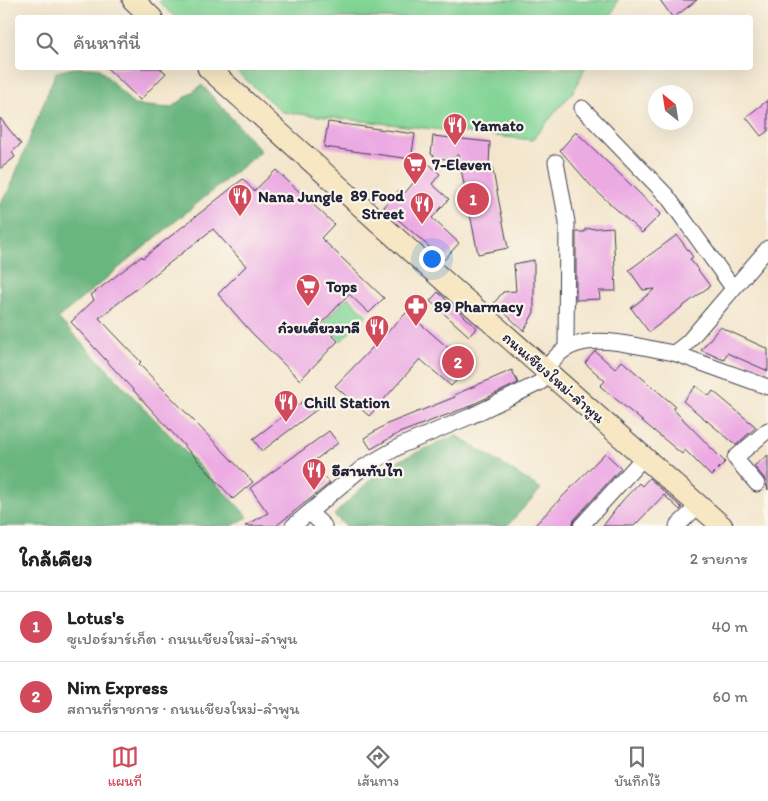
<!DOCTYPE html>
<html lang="th">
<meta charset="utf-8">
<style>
body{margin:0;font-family:Itim,"Playpen Sans Thai",sans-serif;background:#f2f2f2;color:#202124}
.compass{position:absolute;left:648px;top:85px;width:45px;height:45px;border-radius:50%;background:#fff;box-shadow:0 5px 20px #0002;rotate:330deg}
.you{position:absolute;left:431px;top:258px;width:18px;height:18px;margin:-12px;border:4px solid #fff;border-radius:50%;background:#1a73e8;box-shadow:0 0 0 8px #1a73e833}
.badge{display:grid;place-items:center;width:32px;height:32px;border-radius:50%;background:#d1495b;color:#fff;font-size:16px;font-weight:700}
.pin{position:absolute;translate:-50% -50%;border:2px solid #fff;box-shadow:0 1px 5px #0006}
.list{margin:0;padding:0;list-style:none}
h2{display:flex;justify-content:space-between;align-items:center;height:65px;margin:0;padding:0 20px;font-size:21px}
h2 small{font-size:16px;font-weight:400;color:#757577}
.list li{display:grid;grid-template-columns:32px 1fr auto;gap:15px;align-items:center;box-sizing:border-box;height:70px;padding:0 20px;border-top:1px solid #e0e0e0}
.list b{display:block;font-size:19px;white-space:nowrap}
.list p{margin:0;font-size:16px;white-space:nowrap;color:#757577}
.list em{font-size:16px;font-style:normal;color:#757577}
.icon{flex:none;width:28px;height:28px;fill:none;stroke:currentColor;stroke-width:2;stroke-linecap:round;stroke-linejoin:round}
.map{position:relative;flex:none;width:768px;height:526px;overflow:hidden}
.search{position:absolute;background:#fff;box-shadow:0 5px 20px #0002;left:15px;right:15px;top:15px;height:55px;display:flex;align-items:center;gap:12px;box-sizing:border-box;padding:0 18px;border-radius:5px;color:#757577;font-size:19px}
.sheet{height:205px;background:#fff}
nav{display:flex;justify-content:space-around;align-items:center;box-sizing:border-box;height:70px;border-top:1px solid #e0e0e0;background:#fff;font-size:14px;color:#757577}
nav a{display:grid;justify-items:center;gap:2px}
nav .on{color:#d1495b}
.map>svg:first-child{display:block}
.green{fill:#83d596;stroke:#527c68}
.forest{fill:#6ab67f;stroke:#466c5d}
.building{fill:#ecaae3}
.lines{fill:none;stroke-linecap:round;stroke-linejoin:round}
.street-casing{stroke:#413f51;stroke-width:17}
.secondary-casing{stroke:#413f51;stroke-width:23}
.street{stroke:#fff;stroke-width:15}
.secondary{stroke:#f7e8c3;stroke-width:21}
.labels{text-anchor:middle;stroke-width:4.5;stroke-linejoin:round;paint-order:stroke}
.poi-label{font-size:16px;font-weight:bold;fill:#22223b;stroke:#fbf7ec;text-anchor:start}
.street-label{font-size:16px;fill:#22223b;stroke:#fbf7ec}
</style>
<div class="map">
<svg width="768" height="526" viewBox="0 0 768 526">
<rect width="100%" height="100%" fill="#fbf7ec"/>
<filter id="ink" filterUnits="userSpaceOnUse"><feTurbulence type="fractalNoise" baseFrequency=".02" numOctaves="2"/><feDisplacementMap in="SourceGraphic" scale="10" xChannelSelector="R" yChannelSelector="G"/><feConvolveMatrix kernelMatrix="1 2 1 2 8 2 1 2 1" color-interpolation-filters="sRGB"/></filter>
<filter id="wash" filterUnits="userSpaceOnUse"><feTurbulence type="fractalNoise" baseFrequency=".0096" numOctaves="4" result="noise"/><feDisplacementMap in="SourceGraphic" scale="20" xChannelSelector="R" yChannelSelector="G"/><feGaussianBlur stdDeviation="1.12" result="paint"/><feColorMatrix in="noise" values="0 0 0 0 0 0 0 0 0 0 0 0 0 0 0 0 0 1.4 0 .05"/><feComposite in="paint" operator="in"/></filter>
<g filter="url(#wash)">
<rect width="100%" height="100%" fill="#f3e6cd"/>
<g class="green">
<polygon points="162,0 618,0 610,18 176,18 159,2"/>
<polygon points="233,68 585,68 575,89 532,140 282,112"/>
<polygon points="348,297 367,315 341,341 323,323"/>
</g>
<g class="forest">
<polygon points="74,68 99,68 134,105 171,108 202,85 261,151 58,318 248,517 232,526 0,526 0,202 9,190 56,72"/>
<polygon points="456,435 541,489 507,526 345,526 334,515 382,468"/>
</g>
<g id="blocks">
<g class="building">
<polygon points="660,0 697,0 673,18"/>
<polygon points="107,68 160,68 166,73 140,100"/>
<polygon points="768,100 768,131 761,136 746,117"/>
<polygon points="0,118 21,144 12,152 15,157 0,169"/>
<polygon points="328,122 415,134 411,159 324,147"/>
<polygon points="576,132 661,214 642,233 592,187 560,150"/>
<polygon points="433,136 490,142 489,166 492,166 508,248 478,254 458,154 453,160 437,158 431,154"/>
<polygon points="429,164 440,174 432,184 449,199 432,218 459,243 444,260 384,207 399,190 404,194"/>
<polygon points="276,170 334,224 321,238 384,298 369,313 349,294 321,324 338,341 300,380 252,333 218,294 246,266 213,229 99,318 141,362 139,364 253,482 233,499 71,322 94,300 91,295 142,256 143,258 243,179 254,191"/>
<polygon points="613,227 616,291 599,291 600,299 576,300 576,232 585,232 585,229"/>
<polygon points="677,235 693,257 690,259 710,286 649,332 631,308 655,289 643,290 629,270"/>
<polygon points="534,260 534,312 524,331 494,303 503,292 516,291 514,264"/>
<polygon points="438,292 477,328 469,336 430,301"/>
<polygon points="407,312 470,367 451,386 420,359 369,416 335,386"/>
<polygon points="720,327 768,349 768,371 727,353 724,360 701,350"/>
<polygon points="595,351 615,369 622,361 675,406 673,409 725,462 711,476 685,450 682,454 600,386 605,381 585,363"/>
<polygon points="512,370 518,383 465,408 399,433 371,449 364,438 387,424 455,397 454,395"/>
<polygon points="696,386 709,396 713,391 756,427 736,445 683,401"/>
<polygon points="311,395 320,407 262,451 253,439"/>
<polygon points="329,431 338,443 311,463 330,483 276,526 245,526 268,513 250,488"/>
<polygon points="605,453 621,468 574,520 572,526 534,526"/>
<polygon points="768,455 768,490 764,478 754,466"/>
<polygon points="649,478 682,508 680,510 664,495 634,526 603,526 622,501 639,483 642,486"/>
</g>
</g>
</g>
<g filter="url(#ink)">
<use href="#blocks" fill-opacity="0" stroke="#413f51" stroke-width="1"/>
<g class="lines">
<defs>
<g id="street">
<polyline points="582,108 667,196 733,288"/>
<polyline points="556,162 567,222 566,347"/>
<polyline points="674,353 768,387"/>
<polyline points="757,484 735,458 768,430"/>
<polyline points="310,513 324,526"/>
<path d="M293,526l69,-58 40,-23 67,-28 72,-35c21,-62 84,-37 133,-29l13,-10 81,-95"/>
<polyline points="581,526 645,456"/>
<polyline points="677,526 699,505"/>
</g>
<g id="secondary">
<polyline points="133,0 152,18"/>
<polyline points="208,68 416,256 722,526"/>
</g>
</defs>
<use href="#street" class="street-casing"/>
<use href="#secondary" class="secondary-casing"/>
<use href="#street" class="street"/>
<use href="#secondary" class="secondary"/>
</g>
</g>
<defs>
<symbol id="restaurant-pin" viewBox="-11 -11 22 30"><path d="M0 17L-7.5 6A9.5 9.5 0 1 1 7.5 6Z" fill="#d1495b" stroke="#fbf7ec"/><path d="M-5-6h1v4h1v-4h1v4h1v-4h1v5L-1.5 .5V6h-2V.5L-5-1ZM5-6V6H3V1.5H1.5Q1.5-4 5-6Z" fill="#fff"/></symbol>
<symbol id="supermarket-pin" viewBox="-11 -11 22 30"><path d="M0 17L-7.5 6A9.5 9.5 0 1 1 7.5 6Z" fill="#d1495b" stroke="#fbf7ec"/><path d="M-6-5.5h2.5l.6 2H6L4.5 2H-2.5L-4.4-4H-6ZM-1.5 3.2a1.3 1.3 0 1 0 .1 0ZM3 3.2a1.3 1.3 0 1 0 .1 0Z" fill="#fff"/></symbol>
<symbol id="pharmacy-pin" viewBox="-11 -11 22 30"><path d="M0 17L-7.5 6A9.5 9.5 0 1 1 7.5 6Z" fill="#d1495b" stroke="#fbf7ec"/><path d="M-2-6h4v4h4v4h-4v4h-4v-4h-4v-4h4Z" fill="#fff"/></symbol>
</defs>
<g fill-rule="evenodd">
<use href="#restaurant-pin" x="441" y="111" width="28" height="38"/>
<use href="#supermarket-pin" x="401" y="150" width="28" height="38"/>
<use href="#restaurant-pin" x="226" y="182" width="28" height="38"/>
<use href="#restaurant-pin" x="408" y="190" width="28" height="38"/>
<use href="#supermarket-pin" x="294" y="272" width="28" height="38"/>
<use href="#pharmacy-pin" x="402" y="292" width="28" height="38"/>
<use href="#restaurant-pin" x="363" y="313" width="28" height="38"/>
<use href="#restaurant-pin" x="272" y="388" width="28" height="38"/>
<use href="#restaurant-pin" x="300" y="456" width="28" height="38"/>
</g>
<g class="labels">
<g class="poi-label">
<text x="472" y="131">Yamato</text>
<text x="432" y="170">7-Eleven</text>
<text x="404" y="201" text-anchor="end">89 Food<tspan x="404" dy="18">Street</tspan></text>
<text x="258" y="202">Nana Jungle</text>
<text x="326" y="292">Tops</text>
<text x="434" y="312">89 Pharmacy</text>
<text x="360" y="333" text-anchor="end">ก๋วยเตี๋ยวมาลี</text>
<text x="304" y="408">Chill Station</text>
<text x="332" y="476">อีสานทับไท</text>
</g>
<g class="street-label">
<text transform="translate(554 377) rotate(41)" y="6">ถนนเชียงใหม่-ลำพูน</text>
</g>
</g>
</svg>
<svg class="compass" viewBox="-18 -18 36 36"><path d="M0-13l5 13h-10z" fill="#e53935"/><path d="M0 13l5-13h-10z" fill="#757577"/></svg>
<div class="you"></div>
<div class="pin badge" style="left:473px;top:199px">1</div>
<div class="pin badge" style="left:458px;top:362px">2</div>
<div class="search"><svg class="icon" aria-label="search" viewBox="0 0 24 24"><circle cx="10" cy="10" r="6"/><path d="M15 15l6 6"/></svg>ค้นหาที่นี่</div>
</div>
<section class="sheet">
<h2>ใกล้เคียง<small>2 รายการ</small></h2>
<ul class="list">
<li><span class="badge">1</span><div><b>Lotus's</b><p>ซูเปอร์มาร์เก็ต · ถนนเชียงใหม่-ลำพูน</p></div><em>40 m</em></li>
<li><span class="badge">2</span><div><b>Nim Express</b><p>สถานที่ราชการ · ถนนเชียงใหม่-ลำพูน</p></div><em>60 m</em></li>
</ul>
</section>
<nav>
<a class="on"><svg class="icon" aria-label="map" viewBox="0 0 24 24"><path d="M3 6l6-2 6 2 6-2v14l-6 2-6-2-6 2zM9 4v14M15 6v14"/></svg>แผนที่</a>
<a><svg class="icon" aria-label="directions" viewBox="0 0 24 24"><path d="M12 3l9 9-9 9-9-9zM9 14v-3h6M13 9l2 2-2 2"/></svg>เส้นทาง</a>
<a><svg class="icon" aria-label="saved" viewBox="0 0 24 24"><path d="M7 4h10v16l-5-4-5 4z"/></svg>บันทึกไว้</a>
</nav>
